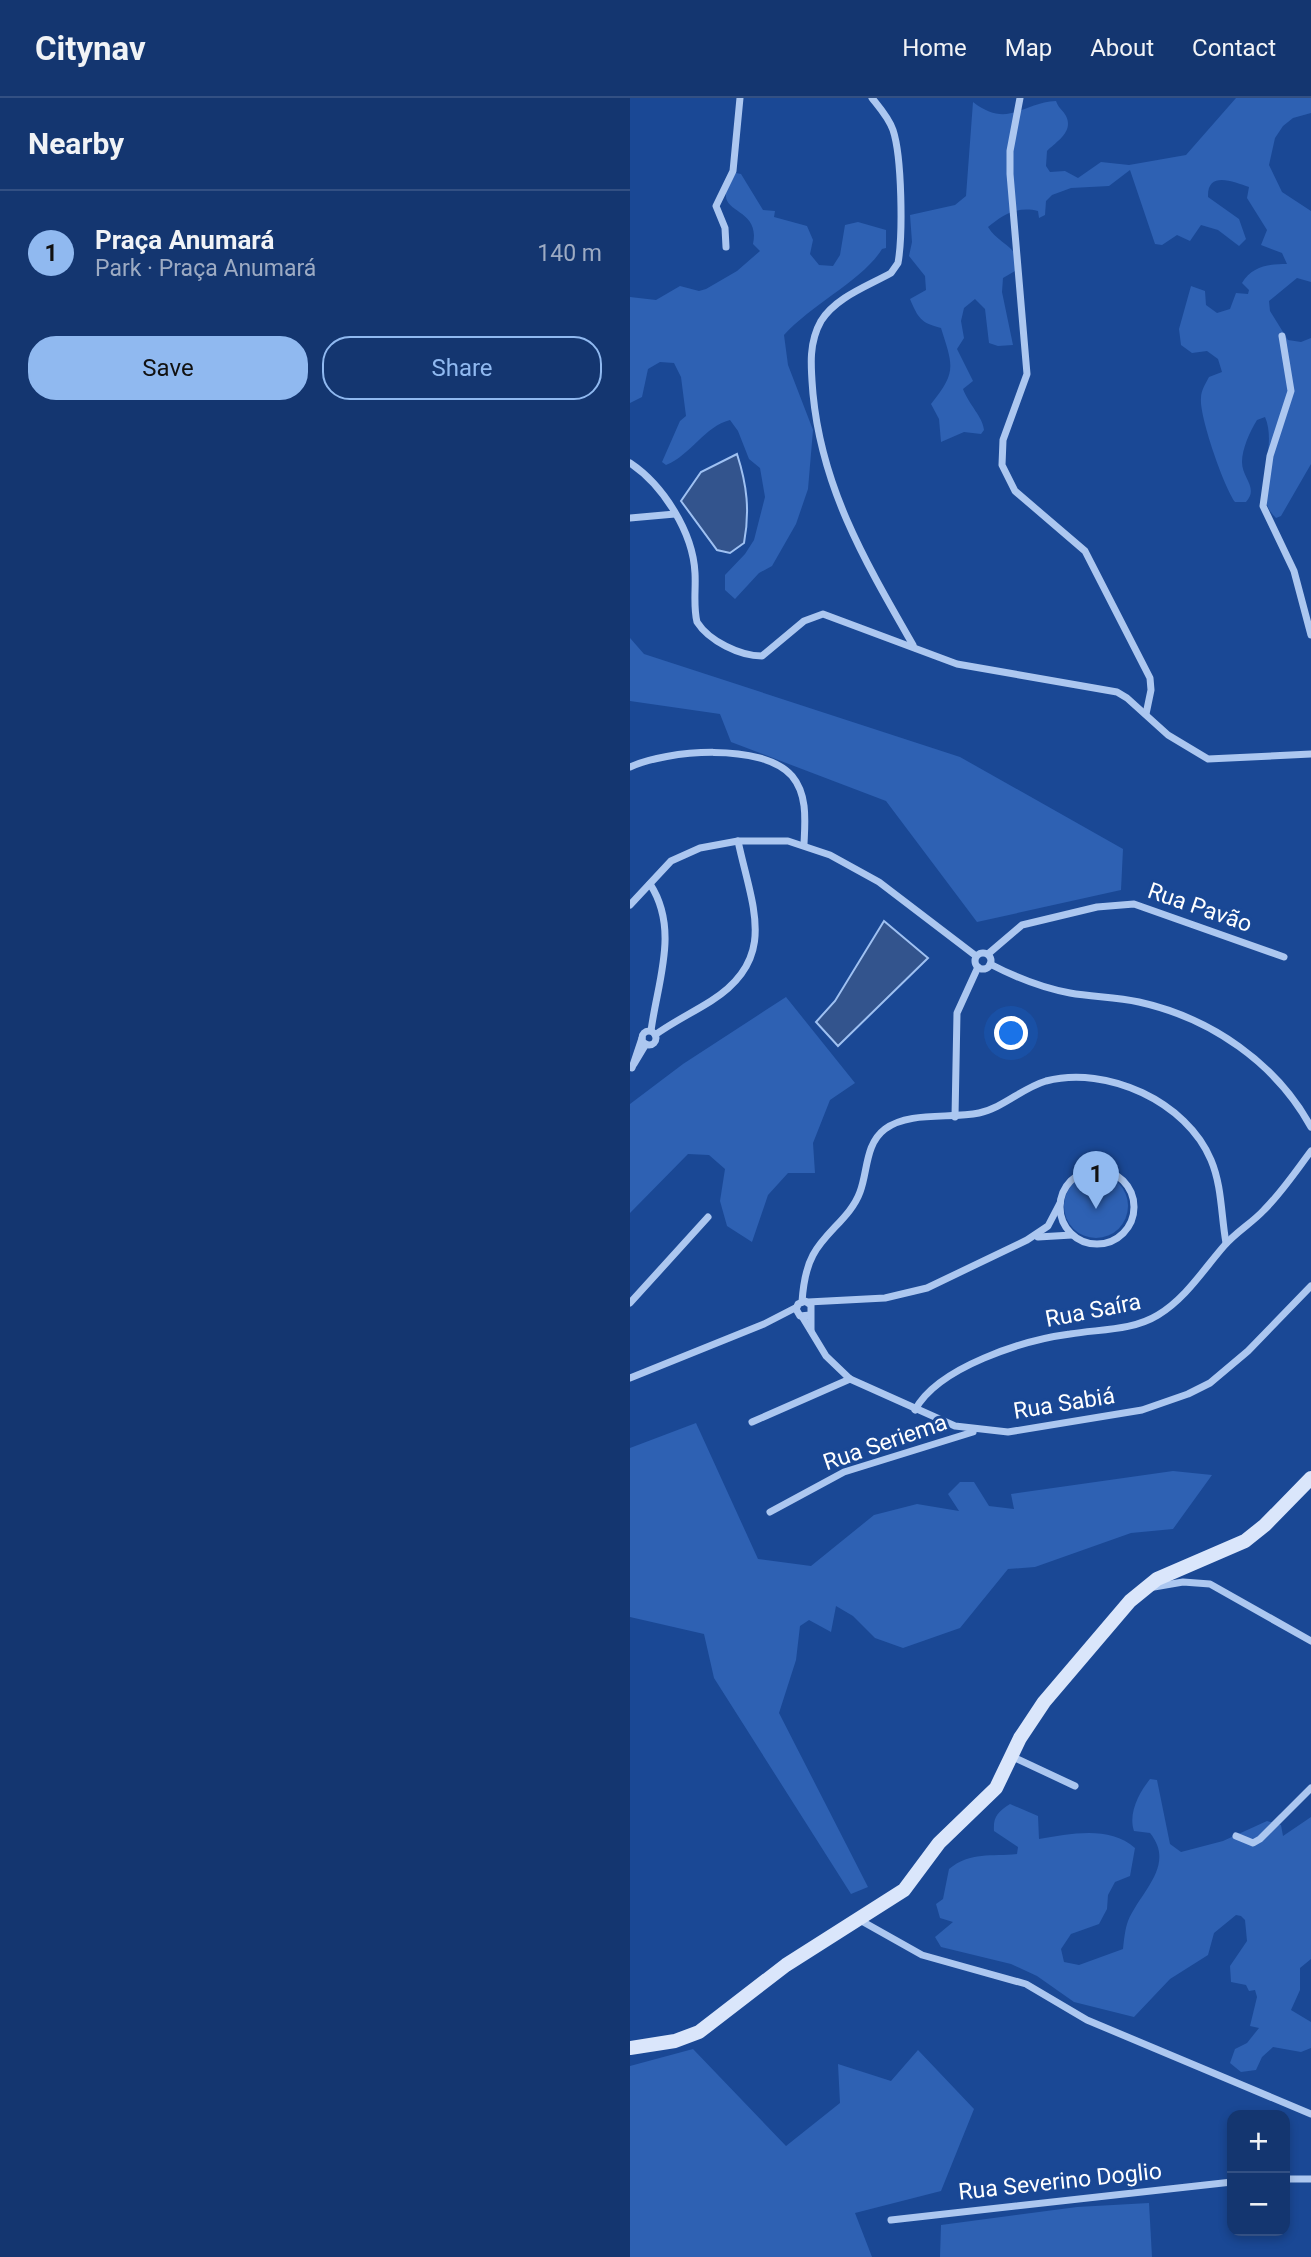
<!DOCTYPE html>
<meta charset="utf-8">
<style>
body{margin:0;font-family:Roboto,sans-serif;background:#1d3e75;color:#f1f3f6}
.controls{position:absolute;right:21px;bottom:21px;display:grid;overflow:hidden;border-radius:14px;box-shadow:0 4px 10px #0003}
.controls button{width:63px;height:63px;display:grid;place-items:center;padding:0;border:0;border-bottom:2px solid #335083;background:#143670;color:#f1f3f6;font:35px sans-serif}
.you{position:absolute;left:382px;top:936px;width:24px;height:24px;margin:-18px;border:5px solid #fff;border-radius:50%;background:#1a73e8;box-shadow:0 0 0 10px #1a73e833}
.badge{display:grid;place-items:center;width:46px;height:46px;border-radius:50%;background:#90b9f0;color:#111;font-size:23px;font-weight:700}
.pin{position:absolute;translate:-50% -58px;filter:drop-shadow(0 2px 4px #0008)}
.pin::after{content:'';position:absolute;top:37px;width:24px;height:21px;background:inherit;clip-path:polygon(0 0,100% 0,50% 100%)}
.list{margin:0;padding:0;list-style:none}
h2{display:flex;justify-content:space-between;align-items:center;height:91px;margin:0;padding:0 28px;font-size:30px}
h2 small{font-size:23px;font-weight:400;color:#9dabc3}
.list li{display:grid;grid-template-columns:46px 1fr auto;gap:21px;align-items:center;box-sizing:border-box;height:126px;padding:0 28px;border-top:2px solid #335083}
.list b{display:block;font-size:26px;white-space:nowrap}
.list p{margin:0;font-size:23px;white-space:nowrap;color:#9dabc3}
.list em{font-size:23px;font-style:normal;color:#9dabc3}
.actions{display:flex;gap:14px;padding:21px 28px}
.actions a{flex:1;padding:16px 0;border:2px solid #90b9f0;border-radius:28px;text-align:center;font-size:24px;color:#90b9f0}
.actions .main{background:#90b9f0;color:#111}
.map{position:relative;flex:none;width:681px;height:2159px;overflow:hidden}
header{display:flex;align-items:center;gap:42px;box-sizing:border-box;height:98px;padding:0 35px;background:#143670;border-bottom:2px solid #335083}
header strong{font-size:33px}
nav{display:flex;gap:38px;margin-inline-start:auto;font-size:24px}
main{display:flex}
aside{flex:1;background:#143670}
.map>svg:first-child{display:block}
.green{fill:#2e61b3}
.water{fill:#33548d;stroke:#9fc1f2;stroke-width:2}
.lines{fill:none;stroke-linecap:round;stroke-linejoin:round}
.minor{stroke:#acc7f0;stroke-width:7}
.secondary{stroke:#dae6fb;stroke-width:14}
.labels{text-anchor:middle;stroke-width:6;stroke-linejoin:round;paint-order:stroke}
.street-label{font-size:23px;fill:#fff;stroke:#1a4895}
</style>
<header>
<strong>Citynav</strong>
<nav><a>Home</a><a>Map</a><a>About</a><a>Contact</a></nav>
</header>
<main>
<aside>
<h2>Nearby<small></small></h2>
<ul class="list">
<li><span class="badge">1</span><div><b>Praça Anumará</b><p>Park · Praça Anumará</p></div><em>140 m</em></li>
</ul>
<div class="actions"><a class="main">Save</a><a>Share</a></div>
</aside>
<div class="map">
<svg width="681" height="2159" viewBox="0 0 681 2159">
<rect width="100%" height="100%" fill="#1a4895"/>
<g class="green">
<path d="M606,0h75v15l-18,5 -10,8 -8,12 -6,27 13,27 29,19v71l-14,-4 -28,23 1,10 18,29 13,2 10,-4v126l-30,52 -5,2c-27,-25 3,-69 -11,-101l-8,3c-7,11 -15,29 -15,42 0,16 17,26 4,40h-11c-11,-15 -36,-86 -34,-104 0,-8 5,-15 8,-21l13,-5 -4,-13 -11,-8 -15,2 -11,-8 -2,-16 12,-43 14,5 1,14 11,8 13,-4 6,-16 12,1 1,-4 -7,-7c10,-17 27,-19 45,-19l-5,-11 -21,-8 6,-15 -20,-32 2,-11c-15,-5 -42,-17 -41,10l31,22 7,20 -7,7 -21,-16 -17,-5 -11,16 -13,-6 -15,10 -7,-1 -25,-74 -21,16 -38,2 -19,7 -6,6 -1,14 -6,3 -1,-7c-20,-5 -34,3 -50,16 8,13 21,17 30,30l-3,14 -12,7 -1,14 11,53 -15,1 -9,-3 -4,-34 -10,-10 -11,9 -3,13 3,17 -7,11 16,32 -10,8c6,16 20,28 21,41l-3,4 -17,-2 -23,10 -2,-23 -8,-15c26,-32 22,-38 10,-76 -20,-5 -23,-10 -31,-29l16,-9 -1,-14 -16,-20 3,-14 -2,-27 45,-10 11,-9 7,-94c35,27 48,1 83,-1 3,8 7,9 10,15 8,16 -10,26 -19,35l-1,15 4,6 15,-1 13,7 23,-16 28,3 57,-10z"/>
<path d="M106,75l5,1 22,36 12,1 -1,6 33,9 6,14 -3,14 9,11 14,1 7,-11 5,-30 13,-3 28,8v18l-4,1c-18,30 -71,56 -98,86l4,30 25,65 -5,59 -12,35 -24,42 -13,7 -24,26 -10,-9v-15l20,-21 9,-14 11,-43 -5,-29 -11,-9 -11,-28 -8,-11c-25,6 -39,35 -64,45l-4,-3 18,-41 6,-5 -5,-39 -7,-14 -14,-1 -12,7 -6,28 -12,6v-106l26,3 24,-14 19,5 7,-2 31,-18 23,-20 -7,-7c9,-43 -50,-26 -17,-71z"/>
<polygon points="0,540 14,556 330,659 493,751 491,792 347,824 256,703 101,644 90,616 0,603"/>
<polygon points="156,899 225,985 200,1002 183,1045 185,1075 158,1075 138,1097 122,1144 97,1128 90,1103 95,1071 79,1057 58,1056 0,1115 0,1006 53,966"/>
<circle cx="466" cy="1108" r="32"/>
<polygon points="66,1325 128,1461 181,1468 244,1417 287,1406 329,1413 318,1396 330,1384 344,1384 359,1408 384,1411 381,1396 543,1373 582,1377 543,1431 501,1435 405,1469 378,1471 330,1530 273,1550 245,1540 223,1518 206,1508 201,1534 179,1522 170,1528 166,1562 149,1615 238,1789 221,1796 84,1580 74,1536 0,1519 0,1350"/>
<path d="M520,1681l7,1 13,64 11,8 42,-11 44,-20 14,4 2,11 28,-19v142l-11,9v22l-9,20 20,12v26l-10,4 -28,-5 -11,10 -6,13 -15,2 -11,-9 5,-14 12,-6 12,-15 -9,-2 7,-29 -2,-7 -6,1 -3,-6 -15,-3 -1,-16 17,-25 -2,-21 -4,-4 -5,-1 -22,18 -6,22 -38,24 -36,38 -60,-15 -37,-26 -26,-12 -70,-17 -6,-10 18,-15 -13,-4 -4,-14 7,-5 6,-30c22,-18 42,-12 68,-15l1,-7 -24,-16c-1,-15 4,-19 16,-27l28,12 1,23c31,-5 70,-14 96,9l-5,28 -15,6 -7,13 -1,14 -8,15 -28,10 -10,15 3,13 15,3 44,-16c1,-9 2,-20 5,-28 13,-30 48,-56 22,-88l-16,-2c-6,-18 5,-38 16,-52z"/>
<polygon points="63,1951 156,2048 210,2005 208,1966 261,1983 288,1952 344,2011 311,2093 225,2115 242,2159 0,2159 0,1968"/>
<polygon points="519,2105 522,2159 310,2159 311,2127 447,2109"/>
</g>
<g class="water">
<path d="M107,356c10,31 13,57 7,89l-14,10 -13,-3 -36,-49 20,-29z"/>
<polygon points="254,823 298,860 208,948 186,924 205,903"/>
</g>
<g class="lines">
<g class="minor">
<path d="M242,0c8,10 17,20 21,32 9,27 10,105 5,133l-7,10c-23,13 -55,24 -70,48 -13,23 -10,47 -8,73 9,95 53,169 100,251"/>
<polyline points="390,0 380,53 380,76 397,276 373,342 372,367 385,393 455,453 520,580 521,592 516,616"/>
<polyline points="96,149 95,130 86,108 103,73 110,0"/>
<polyline points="652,238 661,293 640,358 633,408 664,473 681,537"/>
<path d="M0,365c33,22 63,69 65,110 1,16 -2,33 2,49 12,19 43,34 65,34l42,-35 19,-7 134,50 160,28 10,6 41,37 40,24 103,-5"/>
<polyline points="0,420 45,416"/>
<path d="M0,669c37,-17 132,-25 162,9 16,19 13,46 12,68"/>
<path d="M20,786c30,46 7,99 1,147"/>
<polyline points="0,807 41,763 70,750 108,743 158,743 200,757 249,784 346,858"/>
<circle cx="353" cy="863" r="8"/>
<polyline points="358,856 392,827 467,809 504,806 654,859"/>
<path d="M360,866c25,13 52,24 80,29 23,4 46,4 69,9 72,16 137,61 172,125"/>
<circle cx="19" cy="940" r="7"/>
<path d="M25,937c18,-13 37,-22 56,-34 68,-43 41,-94 27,-160"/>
<polyline points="4,966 16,946"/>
<polyline points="2,970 12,940"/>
<polyline points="325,1019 327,915 348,869"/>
<circle cx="467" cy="1109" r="37"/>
<polyline points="408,1139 442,1137"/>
<path d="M172,1204c1,-15 4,-34 11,-47 12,-23 38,-38 47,-63 8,-21 5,-48 25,-63 24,-18 65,-10 94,-16 24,-5 43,-25 67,-32 61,-16 141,21 165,79 11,26 10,55 15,83"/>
<polyline points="178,1204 255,1200 297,1190 397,1142 418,1128 430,1105"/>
<polyline points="0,1205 78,1119"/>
<polyline points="180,1217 170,1218 166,1211 168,1206 175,1203 181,1207 181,1232"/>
<polyline points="173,1220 196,1258 220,1281 325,1328 378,1334 512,1312 558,1296 580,1285 618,1253 681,1188"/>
<polyline points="0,1280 134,1226 167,1209"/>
<path d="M285,1312c23,-43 109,-70 155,-76 29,-5 62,-3 88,-19 28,-17 45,-45 66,-69 12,-14 28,-23 40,-36 18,-18 32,-39 47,-59"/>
<polyline points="122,1324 220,1281"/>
<polyline points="140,1414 214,1374 343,1334"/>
<polyline points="524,1489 553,1484 580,1486 681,1543"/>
<polyline points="381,1658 445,1688"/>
<polyline points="606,1738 623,1745 630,1741 681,1690"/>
<polyline points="228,1821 292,1857 396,1886 457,1922 681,2016"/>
<polyline points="655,2081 681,2081"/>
<polyline points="261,2122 602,2084"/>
</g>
<polyline class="secondary" points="0,1950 45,1943 69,1934 156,1867 274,1792 309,1745 366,1690 390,1640 414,1604 500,1503 527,1481 615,1443 635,1427 681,1380"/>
</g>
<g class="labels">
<g class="street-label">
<text transform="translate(570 809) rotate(19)" y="8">Rua Pavão</text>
<text transform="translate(463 1212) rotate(-11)" y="8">Rua Saíra</text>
<text transform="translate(434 1305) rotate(-9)" y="8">Rua Sabiá</text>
<text transform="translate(255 1344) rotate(-19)" y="8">Rua Seriema</text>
<text transform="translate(430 2083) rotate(-6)" y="8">Rua Severino Doglio</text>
</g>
</g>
</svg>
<div class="controls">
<button>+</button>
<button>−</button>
</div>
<div class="you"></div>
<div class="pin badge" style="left:466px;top:1111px">1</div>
</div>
</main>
